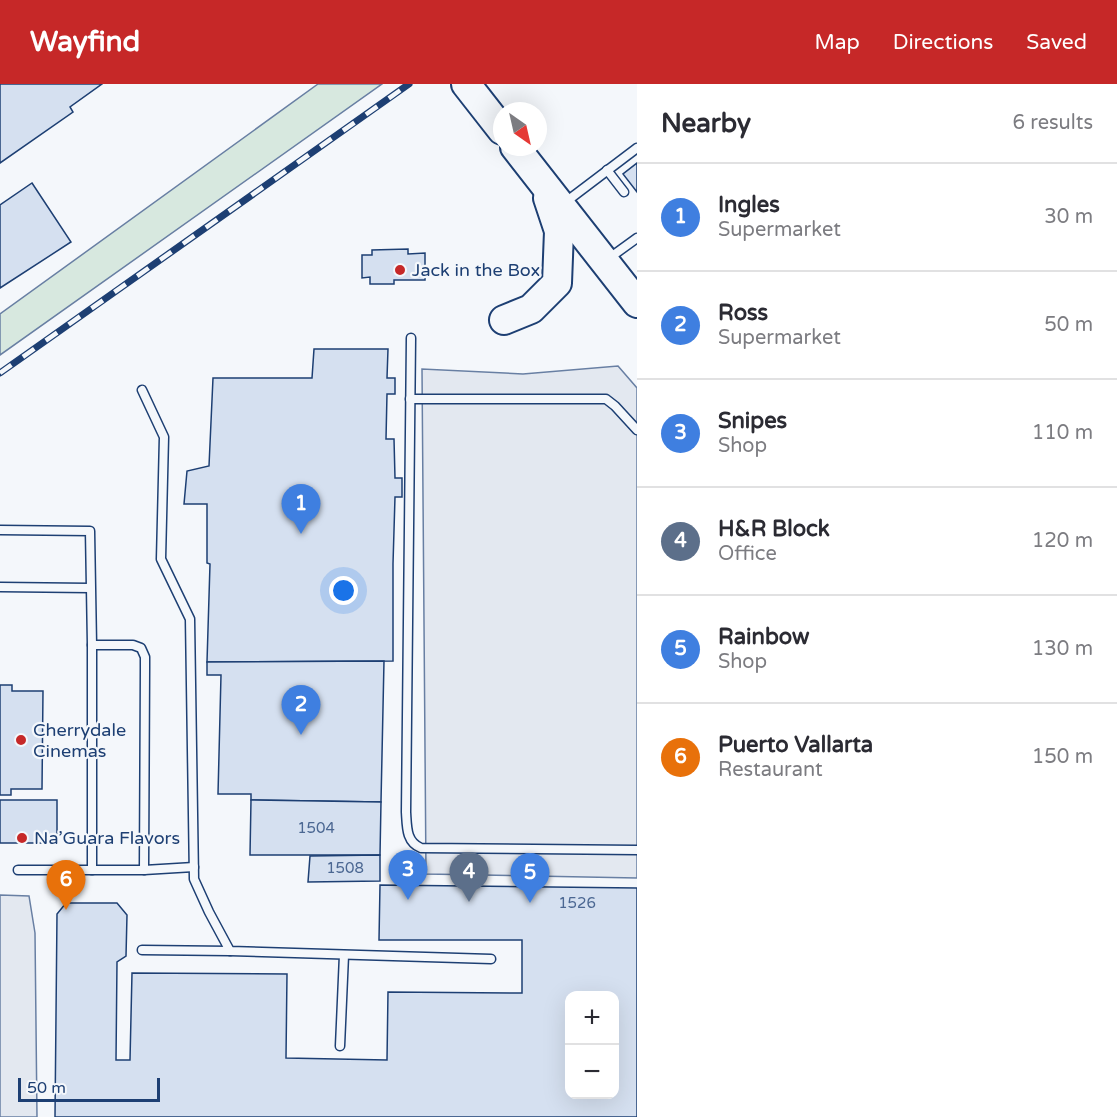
<!DOCTYPE html>
<meta charset="utf-8">
<style>
body{margin:0;font-family:"Varela Round",sans-serif;background:#f7f7f7;color:#2b2b33}
.controls{position:absolute;right:18px;bottom:18px;display:grid;overflow:hidden;border-radius:12px;box-shadow:0 6px 24px #0002}
.controls button{width:54px;height:54px;display:grid;place-items:center;padding:0;border:0;border-bottom:2px solid #e1e1e2;background:#fff;color:#2b2b33;font:30px sans-serif}
.compass{position:absolute;left:493px;top:18px;width:54px;height:54px;border-radius:50%;background:#fff;box-shadow:0 6px 24px #0002;rotate:146deg}
.scale{position:absolute;left:18px;bottom:15px;width:142px;box-sizing:border-box;padding-left:6px;border:3px solid #1d3f73;border-top:0;font-size:16px;line-height:21px;white-space:nowrap;color:#1d3f73;-webkit-text-stroke:4px #f4f7fb;paint-order:stroke}
.you{position:absolute;left:344px;top:507px;width:21px;height:21px;margin:-15px;border:4px solid #fff;border-radius:50%;background:#1a73e8;box-shadow:0 0 0 9px #1a73e833}
.badge{display:grid;place-items:center;width:39px;height:39px;border-radius:50%;background:#c62828;color:#fff;font-size:20px;font-weight:700}
.pin{position:absolute;translate:-50% -50px;filter:drop-shadow(0 2px 3px #0008)}
.pin::after{content:'';position:absolute;top:32px;width:21px;height:18px;background:inherit;clip-path:polygon(0 0,100% 0,50% 100%)}
.list{margin:0;padding:0;list-style:none}
h2{display:flex;justify-content:space-between;align-items:center;height:78px;margin:0;padding:0 24px;font-size:26px}
h2 small{font-size:20px;font-weight:400;color:#7c7c81}
.list li{display:grid;grid-template-columns:39px 1fr auto;gap:18px;align-items:center;box-sizing:border-box;height:108px;padding:0 24px;border-top:2px solid #e1e1e2}
.list b{display:block;font-size:22px;white-space:nowrap}
.list p{margin:0;font-size:20px;white-space:nowrap;color:#7c7c81}
.list em{font-size:20px;font-style:normal;color:#7c7c81}
.map{position:relative;flex:none;width:637px;height:1033px;overflow:hidden}
header{display:flex;align-items:center;gap:36px;box-sizing:border-box;height:84px;padding:0 30px;background:#c62828;color:#fff}
header strong{font-size:28px}
nav{display:flex;gap:33px;margin-inline-start:auto;font-size:21px}
main{display:flex}
aside{flex:1;background:#fff}
.map>svg:first-child{display:block}
.green{fill:#d7e8df;stroke:#687fa3;stroke-width:1.5}
.parking{fill:#e3e8f0;stroke:#687fa3;stroke-width:1.5}
.building{fill:#d5e0f0;stroke:#1d3f73;stroke-width:1.5;fill-rule:evenodd}
.lines{fill:none;stroke-linecap:round;stroke-linejoin:round}
.service-casing{stroke:#1d3f73;stroke-width:11}
.trunk-casing{stroke:#1d3f73;stroke-width:32}
.service{stroke:#f4f7fb;stroke-width:8}
.trunk{stroke:#f4f7fb;stroke-width:28}
.rail-casing{stroke:#1d3f73;stroke-width:7}
.rail{stroke:#f4f7fb;stroke-width:4.5;stroke-dasharray:14;stroke-linecap:butt}
.poi-dot{fill:#c62828;stroke:#f4f7fb;stroke-width:2}
.labels{text-anchor:middle;stroke-width:4.5;stroke-linejoin:round;paint-order:stroke}
.number-label{font-size:15px;fill:#4b6792}
.poi-label{font-size:18px;fill:#1d3f73;stroke:#f4f7fb;text-anchor:start}
</style>
<header>
<strong>Wayfind</strong>
<nav><a>Map</a><a>Directions</a><a>Saved</a></nav>
</header>
<main>
<div class="map">
<svg width="637" height="1033" viewBox="0 0 637 1033">
<rect width="100%" height="100%" fill="#f4f7fb"/>
<polygon class="green" points="318,0 382,0 0,271 0,230"/>
<g class="parking">
<polygon points="618,282 637,304 637,794 426,790 422,285 523,290"/>
<polygon points="0,811 29,812 35,849 37,1033 0,1033"/>
</g>
<g class="building">
<polygon points="0,0 102,0 70,23 73,28 0,79"/>
<polygon points="637,79 637,108 623,90"/>
<polygon points="32,99 71,158 0,204 0,121"/>
<polygon points="408,165 408,170 425,169 425,196 394,196 394,200 370,200 370,193 362,194 362,171 372,171 372,166"/>
<polygon points="314,265 388,265 387,294 395,294 395,310 387,310 386,355 394,355 395,394 402,394 402,413 395,413 393,480 393,577 207,578 210,480 207,479 207,420 184,420 187,387 209,382 213,294 312,294"/>
<polygon points="384,577 381,718 251,716 251,710 218,710 221,591 207,591 207,578"/>
<polygon points="0,601 12,601 12,607 43,607 42,705 11,705 11,711 0,711"/>
<rect x="0" y="716" width="57" height="43"/>
<polygon points="251,716 381,718 380,771 250,771"/>
<polygon points="380,771 380,797 308,798 310,772"/>
<path d="M380,801l257,3v229h-582l2,-203 9,-11h51l10,12 -1,41 -9,6 -1,98h14l2,-87 155,1 -1,84 101,2 1,-68 134,1v-53h-143zM570,912h44v98h-44z"/>
</g>
<g class="lines">
<defs>
<g id="service">
<polyline points="607,86 624,108"/>
<polyline points="563,120 637,64"/>
<polyline points="608,175 637,154"/>
<path d="M411,254l-5,474c1,15 0,30 15,36l216,2"/>
<polyline points="142,306 164,353 161,475 190,535 194,795 209,828 230,867 491,875"/>
<polyline points="410,315 606,315 615,322 637,346"/>
<polyline points="0,446 90,447 92,561 133,561 141,564 145,573 145,584 144,786 18,786"/>
<polyline points="0,503 90,504"/>
<polyline points="92,561 92,786"/>
<polyline points="144,786 194,783"/>
<polyline points="142,866 230,867"/>
<polyline points="340,962 344,871"/>
</g>
<g id="trunk">
<polyline points="466,0 502,46"/>
<polyline points="515,63 637,219"/>
<polyline points="504,236 531,225 557,199 559,147 548,114"/>
</g>
</defs>
<use href="#service" class="service-casing"/>
<use href="#trunk" class="trunk-casing"/>
<use href="#service" class="service"/>
<use href="#trunk" class="trunk"/>
<defs>
<polyline id="rail" points="0,289 409,0"/>
</defs>
<use href="#rail" class="rail-casing"/>
<use href="#rail" class="rail"/>
</g>
<g class="poi-dot">
<circle cx="400" cy="186" r="6"/>
<circle cx="21" cy="656" r="6"/>
<circle cx="22" cy="754" r="6"/>
</g>
<g class="labels">
<g class="number-label">
<text x="316" y="749">1504</text>
<text x="345" y="789">1508</text>
<text x="577" y="824">1526</text>
</g>
<g class="poi-label">
<text x="412" y="192">Jack in the Box</text>
<text x="33" y="652">Cherrydale<tspan x="33" dy="21">Cinemas</tspan></text>
<text x="34" y="760">Na’Guara Flavors</text>
</g>
</g>
</svg>
<div class="controls">
<button>+</button>
<button>−</button>
</div>
<svg class="compass" viewBox="-18 -18 36 36"><path d="M0-13l5 13h-10z" fill="#e53935"/><path d="M0 13l5-13h-10z" fill="#7c7c81"/></svg>
<div class="scale">50 m</div>
<div class="you"></div>
<div class="pin badge" style="left:301px;top:450px;background:#3f7fe0">1</div>
<div class="pin badge" style="left:301px;top:651px;background:#3f7fe0">2</div>
<div class="pin badge" style="left:408px;top:816px;background:#3f7fe0">3</div>
<div class="pin badge" style="left:469px;top:818px;background:#5c6f8a">4</div>
<div class="pin badge" style="left:530px;top:819px;background:#3f7fe0">5</div>
<div class="pin badge" style="left:66px;top:826px;background:#e8710a">6</div>
</div>
<aside>
<h2>Nearby<small>6 results</small></h2>
<ul class="list">
<li><span class="badge" style="background:#3f7fe0">1</span><div><b>Ingles</b><p>Supermarket</p></div><em>30 m</em></li>
<li><span class="badge" style="background:#3f7fe0">2</span><div><b>Ross</b><p>Supermarket</p></div><em>50 m</em></li>
<li><span class="badge" style="background:#3f7fe0">3</span><div><b>Snipes</b><p>Shop</p></div><em>110 m</em></li>
<li><span class="badge" style="background:#5c6f8a">4</span><div><b>H&amp;R Block</b><p>Office</p></div><em>120 m</em></li>
<li><span class="badge" style="background:#3f7fe0">5</span><div><b>Rainbow</b><p>Shop</p></div><em>130 m</em></li>
<li><span class="badge" style="background:#e8710a">6</span><div><b>Puerto Vallarta</b><p>Restaurant</p></div><em>150 m</em></li>
</ul>
</aside>
</main>
